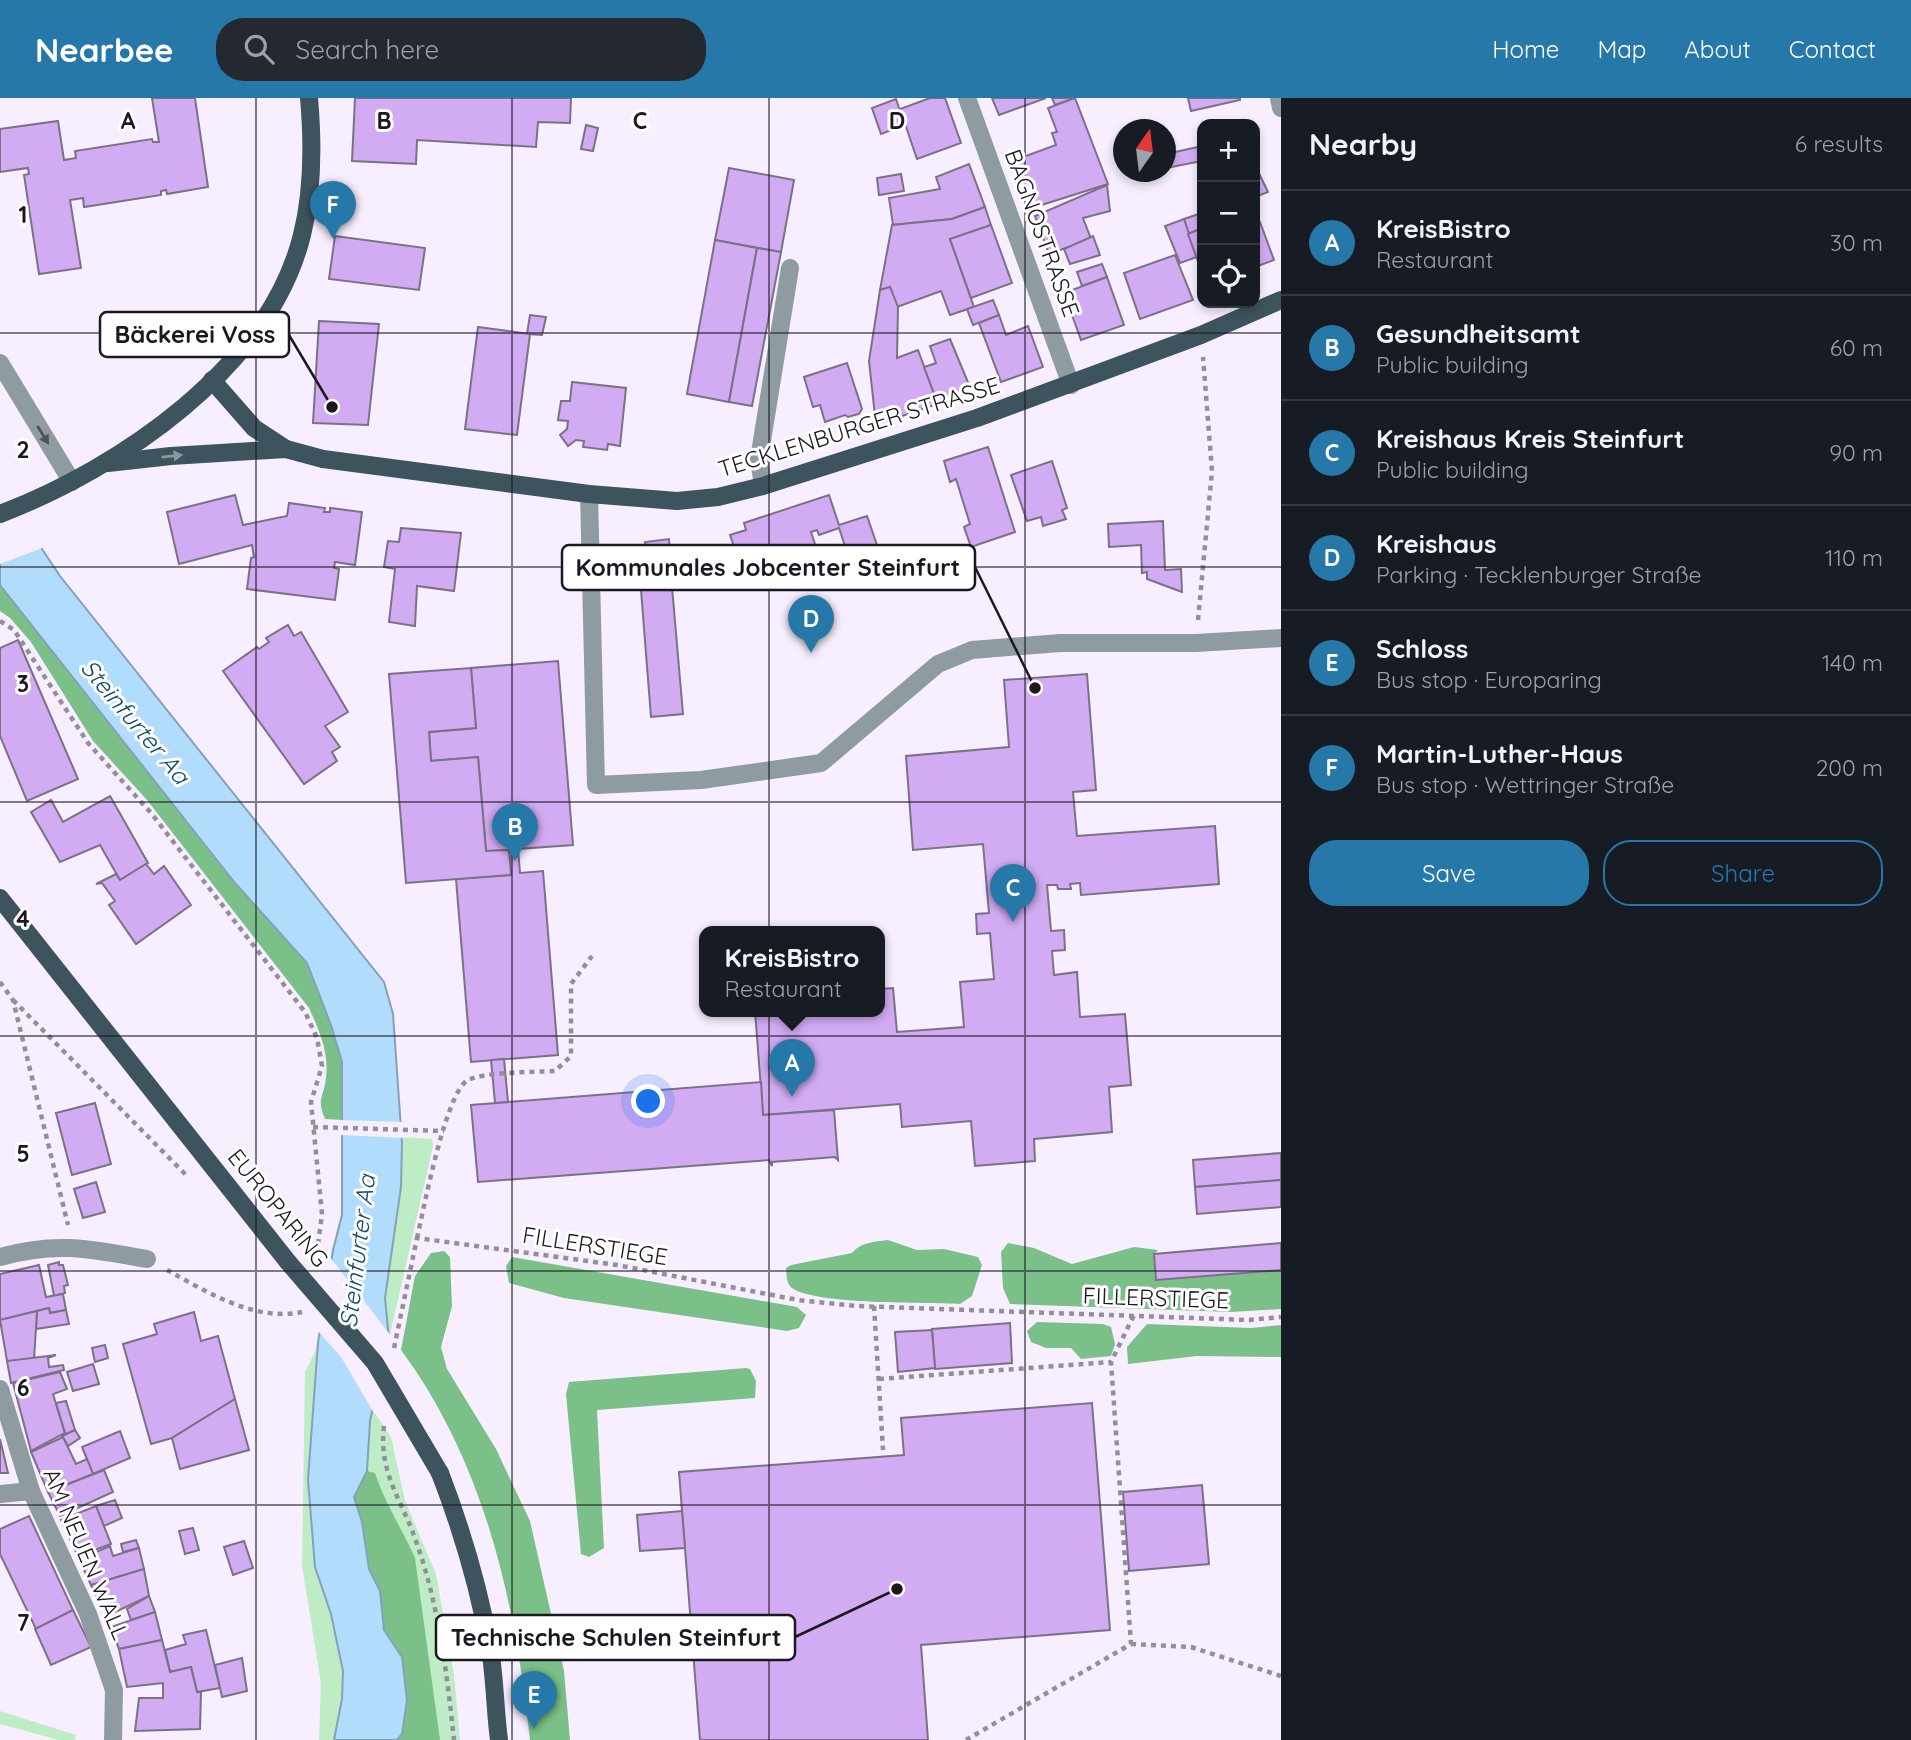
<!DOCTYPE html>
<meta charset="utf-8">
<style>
body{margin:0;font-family:Quicksand,sans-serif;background:#242831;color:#f1f3f6}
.controls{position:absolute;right:21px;top:21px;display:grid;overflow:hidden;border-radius:14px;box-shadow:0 4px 10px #0003}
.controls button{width:63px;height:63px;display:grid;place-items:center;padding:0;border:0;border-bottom:2px solid #363941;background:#171b24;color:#f1f3f6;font:35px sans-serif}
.compass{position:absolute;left:1113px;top:21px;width:63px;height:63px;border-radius:50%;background:#171b24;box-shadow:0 4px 10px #0003;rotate:14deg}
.you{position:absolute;left:649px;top:1004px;width:24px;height:24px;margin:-18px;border:5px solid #fff;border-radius:50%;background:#1a73e8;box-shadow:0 0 0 10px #1a73e833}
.badge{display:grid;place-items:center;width:46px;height:46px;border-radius:50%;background:#2678a9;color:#fff;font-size:23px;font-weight:700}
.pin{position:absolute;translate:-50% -58px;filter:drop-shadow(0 2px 4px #0008)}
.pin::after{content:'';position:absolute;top:37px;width:24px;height:21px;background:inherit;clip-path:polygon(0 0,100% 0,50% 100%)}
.popup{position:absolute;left:699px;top:828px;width:186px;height:91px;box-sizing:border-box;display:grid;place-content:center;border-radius:14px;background:#171b24;filter:drop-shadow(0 2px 5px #0005);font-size:23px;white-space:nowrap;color:#9ea1a6}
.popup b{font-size:26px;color:#f1f3f6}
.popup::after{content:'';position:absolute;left:50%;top:100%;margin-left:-14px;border:14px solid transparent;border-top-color:#171b24}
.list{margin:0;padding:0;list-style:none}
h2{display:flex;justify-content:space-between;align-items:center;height:91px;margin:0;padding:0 28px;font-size:30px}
h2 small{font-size:23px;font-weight:400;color:#9ea1a6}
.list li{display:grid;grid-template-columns:46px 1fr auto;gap:21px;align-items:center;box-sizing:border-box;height:105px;padding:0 28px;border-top:2px solid #363941}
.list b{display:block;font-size:26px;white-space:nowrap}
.list p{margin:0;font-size:23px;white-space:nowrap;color:#9ea1a6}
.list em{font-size:23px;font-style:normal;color:#9ea1a6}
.actions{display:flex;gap:14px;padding:21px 28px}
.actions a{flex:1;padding:16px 0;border:2px solid #2678a9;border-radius:28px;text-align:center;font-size:24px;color:#2678a9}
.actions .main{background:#2678a9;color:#fff}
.icon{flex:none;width:38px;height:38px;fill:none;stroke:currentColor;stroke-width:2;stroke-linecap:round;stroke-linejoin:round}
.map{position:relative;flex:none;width:1281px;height:1642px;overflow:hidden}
header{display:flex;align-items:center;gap:42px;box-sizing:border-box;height:98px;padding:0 35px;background:#2678a9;color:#fff}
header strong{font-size:33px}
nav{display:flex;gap:38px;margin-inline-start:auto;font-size:24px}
.search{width:490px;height:63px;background:#242831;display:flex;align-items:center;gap:18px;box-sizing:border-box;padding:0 24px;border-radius:28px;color:#9ea1a6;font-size:26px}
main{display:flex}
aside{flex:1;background:#171b24}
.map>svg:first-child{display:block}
.green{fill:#beecc5}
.forest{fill:#7cc089}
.water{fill:#b1dcfc;stroke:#84a1ba;stroke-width:2}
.pier{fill:#f7efff}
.building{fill:#d2acf3;stroke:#7c7087;stroke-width:2}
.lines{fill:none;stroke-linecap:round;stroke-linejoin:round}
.path{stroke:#948e9b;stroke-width:4.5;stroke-dasharray:5 5;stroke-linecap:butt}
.minor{stroke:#8e9ba1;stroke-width:18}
.major{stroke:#3d545e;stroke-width:18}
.major-bridge{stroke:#3d545e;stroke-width:18}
.oneway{fill:#4f525a}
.oneway2{fill:#8b989e}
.grid{fill:none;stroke:#1c1720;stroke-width:2;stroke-opacity:0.55}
.labels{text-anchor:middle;stroke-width:6;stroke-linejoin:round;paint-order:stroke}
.street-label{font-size:23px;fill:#1c1720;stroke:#fff}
.water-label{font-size:24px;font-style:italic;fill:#114a6c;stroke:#fff}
.grid-label{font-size:23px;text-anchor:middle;font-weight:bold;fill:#1c1720;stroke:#fff;stroke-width:6;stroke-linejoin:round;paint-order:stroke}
.leader{fill:none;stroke:#1c1720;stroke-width:2.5}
.callout-dot{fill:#1c1720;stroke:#fff;stroke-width:2.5}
.callout{fill:#fff;stroke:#1c1720;stroke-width:2.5}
.callout-label{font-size:24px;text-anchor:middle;font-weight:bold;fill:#1c1720}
</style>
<header>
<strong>Nearbee</strong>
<div class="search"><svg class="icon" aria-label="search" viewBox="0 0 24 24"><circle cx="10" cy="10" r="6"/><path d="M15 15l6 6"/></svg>Search here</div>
<nav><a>Home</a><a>Map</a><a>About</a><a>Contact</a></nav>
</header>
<main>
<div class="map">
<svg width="1281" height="1642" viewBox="0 0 1281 1642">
<rect width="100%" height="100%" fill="#f7efff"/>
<g class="green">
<polygon points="402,1039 432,1041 433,1048 389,1241 385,1200 401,1089"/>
<polygon points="323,1237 391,1339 405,1403 436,1476 454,1576 460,1642 319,1642 321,1585 302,1468 305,1274"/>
<polygon points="0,1613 76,1637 75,1642 59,1642 0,1626"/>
</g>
<g class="forest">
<path d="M0,487l235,298 72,80 24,62 11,37 1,58 -18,-1c-9,-21 -1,-21 1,-42 3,-25 -7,-47 -17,-69l-162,-208 -54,-59 -62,-99 -21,-24 -10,-7z"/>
<path d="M888,1142l29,10 27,-1 34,8 4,8 -10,31 -12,8c-33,-2 -145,1 -168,-16 -6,-5 -5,-12 -6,-20l5,-3 61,-12c9,-11 22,-11 36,-13z"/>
<polygon points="1008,1145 1034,1150 1072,1166 1134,1149 1158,1152 1154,1156 1156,1182 1281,1172 1281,1211 1231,1214 1010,1206 1003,1190 1001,1154"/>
<path d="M444,1153l6,6 2,49 -11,41 6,22 49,80 34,72 34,150 6,69h-40c-15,-139 -45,-276 -129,-390l14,-74 16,-23z"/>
<polygon points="512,1159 797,1209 806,1217 799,1230 787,1233 564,1200 509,1185 506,1168"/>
<polygon points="1037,1224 1103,1226 1111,1229 1115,1246 1111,1258 1081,1261 1071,1250 1046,1250 1031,1244 1027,1233"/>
<polygon points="1147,1226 1251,1230 1281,1227 1281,1259 1197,1258 1128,1266 1127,1249"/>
<polygon points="746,1270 750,1271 756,1283 755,1300 597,1312 604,1450 589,1459 581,1456 566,1296 569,1284"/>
<path d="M367,1373l8,2c10,30 27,56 40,85l25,182h-43l5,-6v-77l-18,-27 -4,-39 -11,-22 -7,-47 -8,-25z"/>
</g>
<polygon class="water" points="0,388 60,478 384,884 393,916 402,1045 401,1089 385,1200 389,1241 370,1323 367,1373 354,1399 362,1424 369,1471 380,1493 384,1532 402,1559 407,1602 402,1636 397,1642 334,1642 342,1601 343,1573 331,1516 315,1469 308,1382 318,1244 333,1152 342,1117 342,964 331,927 307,865 235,785 0,487"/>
<g class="pier">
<polygon points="0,384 45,449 0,466"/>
<polygon points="340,1022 404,1024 405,1040 340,1037"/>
<polygon points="329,1158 392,1239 375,1317 341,1259 317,1232"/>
</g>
<g class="building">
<polygon points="152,0 195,0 208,89 167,96 166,92 161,93 161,97 84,109 83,100 70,102 81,170 39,176 24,77 29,76 28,70 0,74 0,31 58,23 64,62 76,60 75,53 152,41 153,44 159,44"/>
<polygon points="355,0 571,0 570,25 538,24 536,49 417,42 416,66 352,63"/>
<polygon points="930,0 945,0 961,45 917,61 900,11"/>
<polygon points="992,0 1046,0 999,17"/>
<polygon points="1052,0 1075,0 1055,7"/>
<polygon points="1075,0 1108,86 1032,110 1015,62 1056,47 1052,35 1057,34 1048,10"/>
<polygon points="1188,0 1240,0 1240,2 1191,13"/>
<polygon points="896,1 905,27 881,36 872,10"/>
<polygon points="586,27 598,30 593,53 581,51"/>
<polygon points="1202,48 1202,63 1166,70 1166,56"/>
<polygon points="969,66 985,109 952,121 893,127 889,100 940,91 936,79"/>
<polygon points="1255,67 1268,94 1255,99"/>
<polygon points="729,70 794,82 781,154 715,142"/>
<polygon points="901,76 904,93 879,97 877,80"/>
<polygon points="1107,87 1110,113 1083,120 1091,141 1049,156 1035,118"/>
<polygon points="985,109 991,127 950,141 974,209 950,217 941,193 897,209 890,189 880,192 892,127 952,121"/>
<polygon points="1202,115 1202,130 1188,136 1184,121"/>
<polygon points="1184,121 1197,159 1180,165 1165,128"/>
<polygon points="1260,124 1274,162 1255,169 1255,126"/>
<polygon points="991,127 1012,185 971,200 950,141"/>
<polygon points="1202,130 1202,168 1200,169 1188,136"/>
<polygon points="335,138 425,150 419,192 329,181"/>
<polygon points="1093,138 1100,157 1070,166 1064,151"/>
<polygon points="715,142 757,150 729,304 687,296"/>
<polygon points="757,150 781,154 752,308 729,304"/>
<polygon points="1175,157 1193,202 1140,221 1124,175"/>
<polygon points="1102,166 1107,179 1082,188 1077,174"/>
<polygon points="1107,179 1124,227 1081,242 1064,195"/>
<polygon points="890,189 898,209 897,260 918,252 938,306 876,327 869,263 880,192"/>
<polygon points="993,202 999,217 973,227 967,211"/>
<polygon points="530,217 546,219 542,237 527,236"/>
<polygon points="999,217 1006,237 1028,228 1043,269 1001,284 979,225"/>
<polygon points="319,223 379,226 368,327 313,325"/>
<polygon points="478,229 530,236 517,337 465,331"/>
<polygon points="950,241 972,294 938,306 924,269 936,265 930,248"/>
<polygon points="847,265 862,311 859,316 848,319 845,317 825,324 820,307 813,309 804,279"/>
<polygon points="572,284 626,290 620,348 608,346 607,352 583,349 584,343 576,342 568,348 560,337 567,331 568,323 558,322 561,303 570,303"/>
<polygon points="988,349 1015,434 971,449 964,429 970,426 956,381 950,384 944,363"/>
<polygon points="1052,363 1067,410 1062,412 1066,421 1043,428 1041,419 1027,423 1011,377"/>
<polygon points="235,397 243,427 287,418 289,405 325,410 324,414 330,414 330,410 362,414 355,467 335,464 334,470 339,471 335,502 247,491 251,460 254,459 252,447 179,466 167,414"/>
<polygon points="829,397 839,427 867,418 878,450 849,460 839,430 819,437 817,432 811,434 824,473 803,472 795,447 790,449 798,474 761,474 759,467 751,470 740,466 730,437 746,432 744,425"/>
<polygon points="1163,423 1165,472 1181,471 1182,494 1147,481 1147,474 1142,475 1141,447 1109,449 1108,426"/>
<polygon points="401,430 461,435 454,493 417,488 415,528 389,524 395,471 384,469 388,443 399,444"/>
<polygon points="669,441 670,455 646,456 645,444"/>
<polygon points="672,489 683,616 651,619 641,492"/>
<polygon points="288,527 294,538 301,534 348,614 325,628 340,649 332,654 337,663 304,686 223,573 257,549 259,551 269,544 266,540"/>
<polygon points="18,542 78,681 27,703 0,638 0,550"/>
<polygon points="558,563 573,747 518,751 520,775 543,773 558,957 471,964 456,781 511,777 509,752 486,753 478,659 431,663 429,634 476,630 471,570"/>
<polygon points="471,570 476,630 429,634 431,663 478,659 486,753 509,752 511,777 406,785 389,576"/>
<polygon points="1087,576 1096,692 1073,694 1077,738 1215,728 1219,786 1081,797 1080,785 1070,786 1071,791 1058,791 1057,787 1047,787 1051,833 1064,832 1065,852 1052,853 1054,877 1077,874 1080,919 1125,916 1131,987 1109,989 1112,1034 1034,1041 1035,1063 975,1068 971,1023 902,1029 900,1006 763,1017 755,913 880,913 880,891 893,890 897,934 964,929 960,884 994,881 990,835 977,836 976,816 989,815 983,746 913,752 906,658 1009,649 1004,582"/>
<polygon points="110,698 148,765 120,782 100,747 60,764 31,714 51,702 63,724"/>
<polygon points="146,766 154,776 164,768 191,807 136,846 109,807 115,803 102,785 96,786 116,776 120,782"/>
<polygon points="504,961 508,1004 495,1005 491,962"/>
<polygon points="761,984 763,1017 834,1012 838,1062 835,1059 772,1064 772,1068 769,1062 478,1084 471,1007"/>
<polygon points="95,1005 111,1066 72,1077 56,1015"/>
<polygon points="1281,1055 1281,1082 1195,1089 1193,1062"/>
<polygon points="1281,1082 1281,1109 1197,1116 1195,1089"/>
<polygon points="96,1084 105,1114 83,1120 74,1091"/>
<polygon points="1281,1145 1281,1172 1156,1182 1154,1156"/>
<polygon points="59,1164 59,1167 63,1167 68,1187 64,1188 65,1195 54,1198 48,1167"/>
<polygon points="39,1167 46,1199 63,1196 66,1212 50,1215 49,1210 0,1222 0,1176"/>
<polygon points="49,1210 50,1215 66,1212 69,1226 36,1231 37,1213"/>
<polygon points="37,1213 34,1262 7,1263 0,1222"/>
<polygon points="194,1214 201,1243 218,1238 235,1301 172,1340 151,1346 123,1246 157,1236 154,1226"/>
<polygon points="1010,1225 1012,1265 935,1271 932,1231"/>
<polygon points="932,1232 935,1270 898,1274 895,1234"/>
<polygon points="105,1247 108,1260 95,1264 92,1250"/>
<polygon points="56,1257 48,1260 49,1269 63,1267 64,1272 11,1285 7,1263"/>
<polygon points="93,1266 99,1286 73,1293 67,1274"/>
<polygon points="60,1274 67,1291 53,1296 65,1335 31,1353 13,1285"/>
<polygon points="235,1301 249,1352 180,1371 172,1340"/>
<polygon points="66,1303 75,1332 62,1338 65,1335 56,1305"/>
<polygon points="1092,1305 1110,1532 921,1547 928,1642 700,1642 679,1374 904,1357 901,1320"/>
<polygon points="75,1332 80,1340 68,1348 62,1338"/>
<polygon points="120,1333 130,1360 93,1376 82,1349"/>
<polygon points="63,1339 76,1366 87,1361 93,1376 48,1394 31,1354"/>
<polygon points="0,1341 8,1375 0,1375"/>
<polygon points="104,1372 113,1394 60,1418 48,1394"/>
<polygon points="1202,1387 1209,1466 1129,1473 1123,1394"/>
<polygon points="115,1402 122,1420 104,1428 96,1408"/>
<polygon points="96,1408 111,1446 78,1458 61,1422"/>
<polygon points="682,1413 685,1450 640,1453 637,1417"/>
<polygon points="29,1418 73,1512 36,1531 0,1456 0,1431"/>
<polygon points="193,1430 199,1452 185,1456 179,1433"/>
<polygon points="136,1442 139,1450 123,1454 121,1446"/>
<polygon points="244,1443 253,1470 233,1477 224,1449"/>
<polygon points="110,1448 113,1458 139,1450 144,1471 91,1487 79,1461"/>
<polygon points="144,1471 149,1498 107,1518 91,1487"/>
<polygon points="149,1498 155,1514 131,1522 127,1511"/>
<polygon points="73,1512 91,1549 51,1567 35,1531"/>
<polygon points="155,1514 162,1542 119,1551 111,1529"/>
<polygon points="206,1532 220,1590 197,1594 191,1569 170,1574 165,1552 186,1546 183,1537"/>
<polygon points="162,1542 170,1574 191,1569 197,1594 201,1594 200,1631 135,1633 139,1600 163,1600 163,1585 127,1589 119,1551"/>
<polygon points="242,1560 247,1593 222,1599 215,1567"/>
</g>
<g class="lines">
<g class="path">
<polyline points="1198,522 1212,373 1203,259"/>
<polyline points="0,523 14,532 88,645 151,715 305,914 317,940 322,968 311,1004 322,1116 316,1162"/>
<polyline points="0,884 13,902 68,1127"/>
<polyline points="13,902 187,1078"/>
<polyline points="313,1029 444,1033"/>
<path d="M417,1140c7,-30 29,-147 51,-158 16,-8 67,-8 87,-9l16,-15v-72l21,-28"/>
<path d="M167,1172c40,22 88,52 135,42"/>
<polyline points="874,1208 883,1352"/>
<polyline points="394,1250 417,1140 617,1167 798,1202 856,1208 1249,1222 1281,1219"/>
<polyline points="879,1281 1111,1264"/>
<path d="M384,1328c-6,48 19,75 33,118 22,63 30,130 37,196"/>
<polyline points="1131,1546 1191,1549 1281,1578"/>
<polyline points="966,1642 1131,1546 1111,1264 1134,1217"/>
</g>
<g class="minor">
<polyline points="967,0 1071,287"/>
<polyline points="1279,0 1281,10"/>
<polyline points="0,265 72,384"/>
<polyline points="763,388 759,361 790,170"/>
<polyline points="589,396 596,687 701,682 821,665 938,566 972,552 1060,545 1196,545 1281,540"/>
<path d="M0,1159c57,-16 90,-8 147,2"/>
<polyline points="0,1291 31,1393 88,1516 114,1592 113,1642"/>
<polyline points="0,1396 31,1393"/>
</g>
<g class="major">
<polyline points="212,282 254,330 286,351 323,361 589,396 677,403 718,399 763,388 977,320 1201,237 1281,202"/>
<polyline points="108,365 171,358 286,351"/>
<path d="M0,416c120,-46 269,-146 302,-279 11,-44 11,-92 7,-137"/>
<polyline points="0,800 288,1164"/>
<path d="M440,1375c22,57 39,115 50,176 5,30 5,61 9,91"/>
</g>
<polyline class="major-bridge" points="288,1164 375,1265 440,1375"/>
</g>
<defs><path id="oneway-solid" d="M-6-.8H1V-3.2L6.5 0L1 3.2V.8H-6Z" transform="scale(1.75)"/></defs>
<use class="oneway" href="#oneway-solid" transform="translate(43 337) rotate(58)"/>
<use class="oneway2" href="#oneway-solid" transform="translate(172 358) rotate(-6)"/>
<path class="grid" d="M256,0v1642M512,0v1642M769,0v1642M1025,0v1642M0,235h1281M0,469h1281M0,704h1281M0,938h1281M0,1173h1281M0,1407h1281"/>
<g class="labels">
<g class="street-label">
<text transform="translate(1042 135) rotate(70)" y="8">BAGNOSTRASSE</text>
<text transform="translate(859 329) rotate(-17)" y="8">TECKLENBURGER STRASSE</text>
<text transform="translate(278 1110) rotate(51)" y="8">EUROPARING</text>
<text transform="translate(595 1148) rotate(9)" y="8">FILLERSTIEGE</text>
<text transform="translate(1156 1200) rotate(2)" y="8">FILLERSTIEGE</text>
<text transform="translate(86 1456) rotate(67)" y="8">AM NEUEN WALL</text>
</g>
<g class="water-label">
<text transform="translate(135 624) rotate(50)" y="8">Steinfurter Aa</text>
<text transform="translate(358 1153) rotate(-83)" y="8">Steinfurter Aa</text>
</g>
</g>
<g class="grid-label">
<text x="128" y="31">A</text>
<text x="384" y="31">B</text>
<text x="640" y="31">C</text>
<text x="897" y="31">D</text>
<text x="23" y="125">1</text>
<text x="23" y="360">2</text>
<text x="23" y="594">3</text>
<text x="23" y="829">4</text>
<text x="23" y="1064">5</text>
<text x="23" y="1298">6</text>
<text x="23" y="1533">7</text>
</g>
<path class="leader" d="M332 309L289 237M1035 590L975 469M897 1491L795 1539"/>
<g class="callout-dot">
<circle cx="332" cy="309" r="7"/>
<circle cx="1035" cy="590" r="7"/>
<circle cx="897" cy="1491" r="7"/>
</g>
<g class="callout">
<rect x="100" y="214" width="189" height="45" rx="7"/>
<rect x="562" y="447" width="413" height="45" rx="7"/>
<rect x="436" y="1517" width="359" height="45" rx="7"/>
</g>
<g class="callout-label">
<text x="195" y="245">Bäckerei Voss</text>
<text x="768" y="478">Kommunales Jobcenter Steinfurt</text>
<text x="616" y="1548">Technische Schulen Steinfurt</text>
</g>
</svg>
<div class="controls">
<button>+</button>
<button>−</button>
<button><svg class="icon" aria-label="locate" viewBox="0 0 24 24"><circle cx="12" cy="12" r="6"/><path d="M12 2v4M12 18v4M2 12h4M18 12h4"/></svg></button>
</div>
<svg class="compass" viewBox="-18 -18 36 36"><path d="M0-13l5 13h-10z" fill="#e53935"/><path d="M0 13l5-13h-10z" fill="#9ea1a6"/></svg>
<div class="you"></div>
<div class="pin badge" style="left:792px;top:999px">A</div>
<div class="popup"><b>KreisBistro</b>Restaurant</div>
<div class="pin badge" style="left:515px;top:763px">B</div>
<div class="pin badge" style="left:1013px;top:824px">C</div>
<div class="pin badge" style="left:811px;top:555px">D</div>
<div class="pin badge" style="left:534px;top:1631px">E</div>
<div class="pin badge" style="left:333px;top:141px">F</div>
</div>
<aside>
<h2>Nearby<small>6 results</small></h2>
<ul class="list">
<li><span class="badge">A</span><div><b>KreisBistro</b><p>Restaurant</p></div><em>30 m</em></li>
<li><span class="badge">B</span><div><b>Gesundheitsamt</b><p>Public building</p></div><em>60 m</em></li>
<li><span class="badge">C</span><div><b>Kreishaus Kreis Steinfurt</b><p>Public building</p></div><em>90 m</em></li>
<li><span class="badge">D</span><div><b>Kreishaus</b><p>Parking · Tecklenburger Straße</p></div><em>110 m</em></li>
<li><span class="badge">E</span><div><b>Schloss</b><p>Bus stop · Europaring</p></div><em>140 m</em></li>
<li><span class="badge">F</span><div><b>Martin-Luther-Haus</b><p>Bus stop · Wettringer Straße</p></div><em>200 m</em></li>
</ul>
<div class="actions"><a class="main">Save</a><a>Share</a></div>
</aside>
</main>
